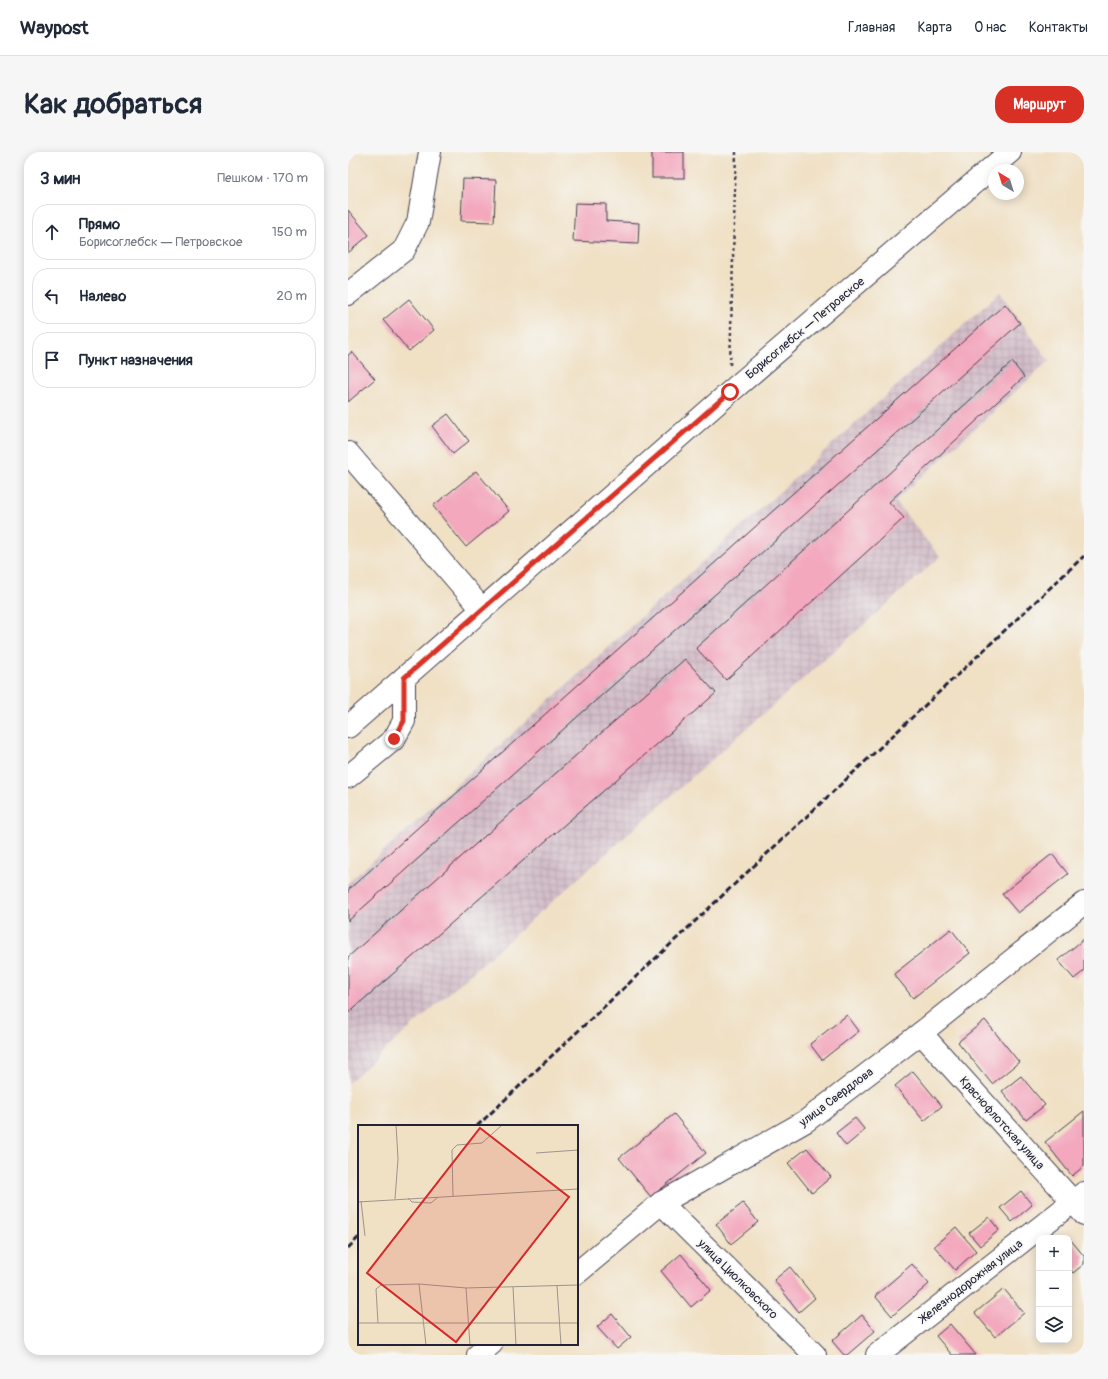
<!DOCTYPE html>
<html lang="ru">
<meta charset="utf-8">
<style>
body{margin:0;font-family:Pangolin,sans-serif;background:#f6f6f7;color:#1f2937}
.controls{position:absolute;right:12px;bottom:12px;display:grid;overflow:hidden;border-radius:8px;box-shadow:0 2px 10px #0003}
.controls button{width:36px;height:36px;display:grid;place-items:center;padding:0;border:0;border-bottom:1px solid #e0e1e3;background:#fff;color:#1f2937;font:20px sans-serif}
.compass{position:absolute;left:640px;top:12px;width:36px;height:36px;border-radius:50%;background:#fff;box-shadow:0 2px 10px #0003;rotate:322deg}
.stop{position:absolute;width:12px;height:12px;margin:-9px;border:3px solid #d93025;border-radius:50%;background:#fff}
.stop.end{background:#d93025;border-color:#fff;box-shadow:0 1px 4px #0008}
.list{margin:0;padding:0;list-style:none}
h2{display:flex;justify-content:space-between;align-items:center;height:52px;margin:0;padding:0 16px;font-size:17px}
h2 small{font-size:13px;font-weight:400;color:#747a83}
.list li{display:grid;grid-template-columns:26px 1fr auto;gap:12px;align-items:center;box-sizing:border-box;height:56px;margin:0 8px 8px;padding:0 8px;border:1px solid #e0e1e3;border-radius:16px}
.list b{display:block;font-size:15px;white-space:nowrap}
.list p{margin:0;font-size:13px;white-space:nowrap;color:#747a83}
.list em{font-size:13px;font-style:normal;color:#747a83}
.icon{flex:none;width:22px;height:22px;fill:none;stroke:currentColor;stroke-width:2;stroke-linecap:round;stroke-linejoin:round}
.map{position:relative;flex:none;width:736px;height:1203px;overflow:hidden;border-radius:16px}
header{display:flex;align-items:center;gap:24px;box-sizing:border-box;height:56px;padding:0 20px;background:#fff;border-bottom:1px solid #e0e1e3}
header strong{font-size:19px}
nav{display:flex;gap:22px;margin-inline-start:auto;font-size:14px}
.intro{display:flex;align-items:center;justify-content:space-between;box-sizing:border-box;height:96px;padding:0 24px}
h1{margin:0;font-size:28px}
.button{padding:10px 18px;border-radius:16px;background:#d93025;color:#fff;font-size:14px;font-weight:700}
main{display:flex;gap:24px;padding:0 24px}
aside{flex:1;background:#fff;border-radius:16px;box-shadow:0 2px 10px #0003}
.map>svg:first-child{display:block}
.industrial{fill:url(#industrial-grid)}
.building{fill:#f3a8be}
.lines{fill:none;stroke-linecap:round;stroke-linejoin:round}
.minor-casing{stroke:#413e50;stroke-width:24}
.path{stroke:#413e50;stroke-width:2.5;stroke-dasharray:3 3;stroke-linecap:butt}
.minor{stroke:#fff;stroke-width:22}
.rail{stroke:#22223b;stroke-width:3;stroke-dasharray:6 3;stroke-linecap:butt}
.route{stroke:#d93025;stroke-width:5}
.labels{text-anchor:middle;stroke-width:3.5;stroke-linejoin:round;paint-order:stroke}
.street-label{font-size:12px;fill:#22223b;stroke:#f6f6f2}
.inset-road{fill:none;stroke:#9e948d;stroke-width:1}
.view{fill:#d62828;fill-opacity:0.15;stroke:#d62828;stroke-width:2}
.inset-edge{fill:none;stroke:#22223b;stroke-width:2}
</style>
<header>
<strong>Waypost</strong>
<nav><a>Главная</a><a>Карта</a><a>О нас</a><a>Контакты</a></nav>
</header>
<div class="intro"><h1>Как добраться</h1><a class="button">Маршрут</a></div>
<main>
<aside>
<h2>3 мин<small>Пешком · 170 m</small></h2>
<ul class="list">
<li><svg class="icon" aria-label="ahead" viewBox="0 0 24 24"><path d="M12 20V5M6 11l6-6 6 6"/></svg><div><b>Прямо</b><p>Борисоглебск — Петровское</p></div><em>150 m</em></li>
<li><svg class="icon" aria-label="left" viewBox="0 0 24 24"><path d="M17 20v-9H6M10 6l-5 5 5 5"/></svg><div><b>Налево</b></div><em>20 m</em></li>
<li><svg class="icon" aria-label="arrive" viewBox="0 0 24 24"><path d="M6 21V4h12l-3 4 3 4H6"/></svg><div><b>Пункт назначения</b></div></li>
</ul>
</aside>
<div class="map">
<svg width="736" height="1203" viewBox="0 0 736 1203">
<defs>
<pattern id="industrial-grid" width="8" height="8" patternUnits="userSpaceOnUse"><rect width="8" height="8" fill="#d2bdc8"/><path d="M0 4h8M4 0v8" fill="none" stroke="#b4a2ad"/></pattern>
</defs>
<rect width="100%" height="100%" fill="#f6f6f2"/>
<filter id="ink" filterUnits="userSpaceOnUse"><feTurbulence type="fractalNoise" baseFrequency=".025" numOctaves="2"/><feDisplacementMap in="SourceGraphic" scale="8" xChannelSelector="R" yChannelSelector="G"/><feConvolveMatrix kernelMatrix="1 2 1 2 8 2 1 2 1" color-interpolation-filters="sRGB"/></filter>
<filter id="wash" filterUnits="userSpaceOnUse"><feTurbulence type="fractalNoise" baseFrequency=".012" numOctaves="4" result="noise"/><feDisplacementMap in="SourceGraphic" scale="16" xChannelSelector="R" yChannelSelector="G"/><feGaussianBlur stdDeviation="0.9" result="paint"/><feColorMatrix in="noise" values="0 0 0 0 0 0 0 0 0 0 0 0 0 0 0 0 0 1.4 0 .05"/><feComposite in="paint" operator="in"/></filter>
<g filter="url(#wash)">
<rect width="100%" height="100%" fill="#f0e0c4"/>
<polygon class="industrial" points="652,140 701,209 547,349 592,405 0,931 0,731"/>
<g id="blocks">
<g class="building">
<rect x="304" y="0" width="32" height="26"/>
<polygon points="115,27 148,28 146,70 113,69"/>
<polygon points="227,51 258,52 258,69 291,71 290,92 225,89"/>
<polygon points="0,58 21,83 0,101"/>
<polygon points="61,147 86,178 61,199 35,168"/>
<polygon points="657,152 672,171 0,769 0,738"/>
<polygon points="4,200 27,227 0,250 0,203"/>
<polygon points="664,210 676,225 541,350 556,366 378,528 348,496"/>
<polygon points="100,262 121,289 105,302 84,274"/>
<polygon points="128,319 161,359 118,395 85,354"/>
<polygon points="337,507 368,541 0,861 0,805"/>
<polygon points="704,702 720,722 670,761 654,742"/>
<polygon points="603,777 622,801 565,846 546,822"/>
<polygon points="736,787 736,819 726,827 710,808"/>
<polygon points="499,863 511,879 474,908 462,892"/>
<polygon points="637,868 671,910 644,932 610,890"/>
<polygon points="565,919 594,954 576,969 547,934"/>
<polygon points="673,924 697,953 678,968 654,939"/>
<polygon points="736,959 736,1014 724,1024 697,990"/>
<polygon points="326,962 358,1001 303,1045 271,1006"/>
<polygon points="507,966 517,978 498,994 488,981"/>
<polygon points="459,996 483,1025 464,1041 440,1011"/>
<polygon points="673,1039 684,1053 664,1070 652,1056"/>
<polygon points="395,1051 410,1070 383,1092 368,1072"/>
<polygon points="641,1065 651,1078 632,1094 621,1081"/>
<polygon points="608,1075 628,1099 607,1118 586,1094"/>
<polygon points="722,1087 736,1104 736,1112 725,1121 721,1116"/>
<polygon points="333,1102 363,1138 343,1155 313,1119"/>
<polygon points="564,1112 581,1132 544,1164 527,1144"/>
<polygon points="442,1115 467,1146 451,1160 426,1128"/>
<polygon points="656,1137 676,1161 647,1185 627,1161"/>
<polygon points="264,1162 283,1185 269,1197 249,1175"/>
<polygon points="514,1163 527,1179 499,1203 496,1203 484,1189"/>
<polygon points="602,1172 628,1203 604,1203 588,1184"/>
</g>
</g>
</g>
<g filter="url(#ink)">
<use href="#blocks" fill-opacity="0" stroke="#413e50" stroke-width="1"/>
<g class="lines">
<defs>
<g id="minor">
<polyline points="0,142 56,98 70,70 82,0"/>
<polyline points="0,301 134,457"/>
<polyline points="0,575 382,240 662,0"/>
<polyline points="0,625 46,587 56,569 56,526"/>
<polyline points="573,881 736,1062"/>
<polyline points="313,1051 467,1203"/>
<polyline points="229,1121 313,1051 458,969 573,881 736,751"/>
<polyline points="130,1203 143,1192"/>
<polyline points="529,1203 736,1041"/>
</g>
</defs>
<use href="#minor" class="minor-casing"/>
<polyline class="path" points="382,213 388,0"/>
<use href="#minor" class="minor"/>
<g class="rail">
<polyline points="129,974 736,404"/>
<polyline points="0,1096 11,1085"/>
</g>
</g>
</g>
<g class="lines" filter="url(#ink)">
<polyline class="route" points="46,587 56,569 56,526 382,240"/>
</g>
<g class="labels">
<g class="street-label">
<text transform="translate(457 176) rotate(-40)" y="4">Борисоглебск — Петровское</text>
<text transform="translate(488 945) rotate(-37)" y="4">улица Свердлова</text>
<text transform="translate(654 971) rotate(48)" y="4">Краснофлотская улица</text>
<text transform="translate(390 1127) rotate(45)" y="4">улица Циолковского</text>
<text transform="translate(623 1129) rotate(-38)" y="4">Железнодорожная улица</text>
</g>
</g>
<g transform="translate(10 973)">
<rect width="220" height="220" fill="#f0e0c4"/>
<path class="inset-road" d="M178,28l42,-3M95,71l-1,-46 5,-5 25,-2 20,-18M50,73l4,4 19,1 7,-6M37,74l3,-40 -2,-34M3,76l4,35M0,77l220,-13M61,159l7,61M199,161l4,59M155,162l3,58M108,163l4,57M0,198h220M20,198l-2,-34 5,-4 38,-1 47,4 112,-3"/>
<path class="view" d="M122,3l89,69 -113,145 -89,-69z"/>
<rect width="220" height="220" class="inset-edge"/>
</g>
</svg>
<div class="controls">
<button>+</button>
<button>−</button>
<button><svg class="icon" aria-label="layers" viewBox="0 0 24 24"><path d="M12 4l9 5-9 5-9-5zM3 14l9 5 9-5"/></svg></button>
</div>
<svg class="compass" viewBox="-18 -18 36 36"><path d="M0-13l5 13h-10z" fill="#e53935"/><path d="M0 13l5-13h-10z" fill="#747a83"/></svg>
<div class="stop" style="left:382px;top:240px"></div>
<div class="stop end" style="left:46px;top:587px"></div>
</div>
</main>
